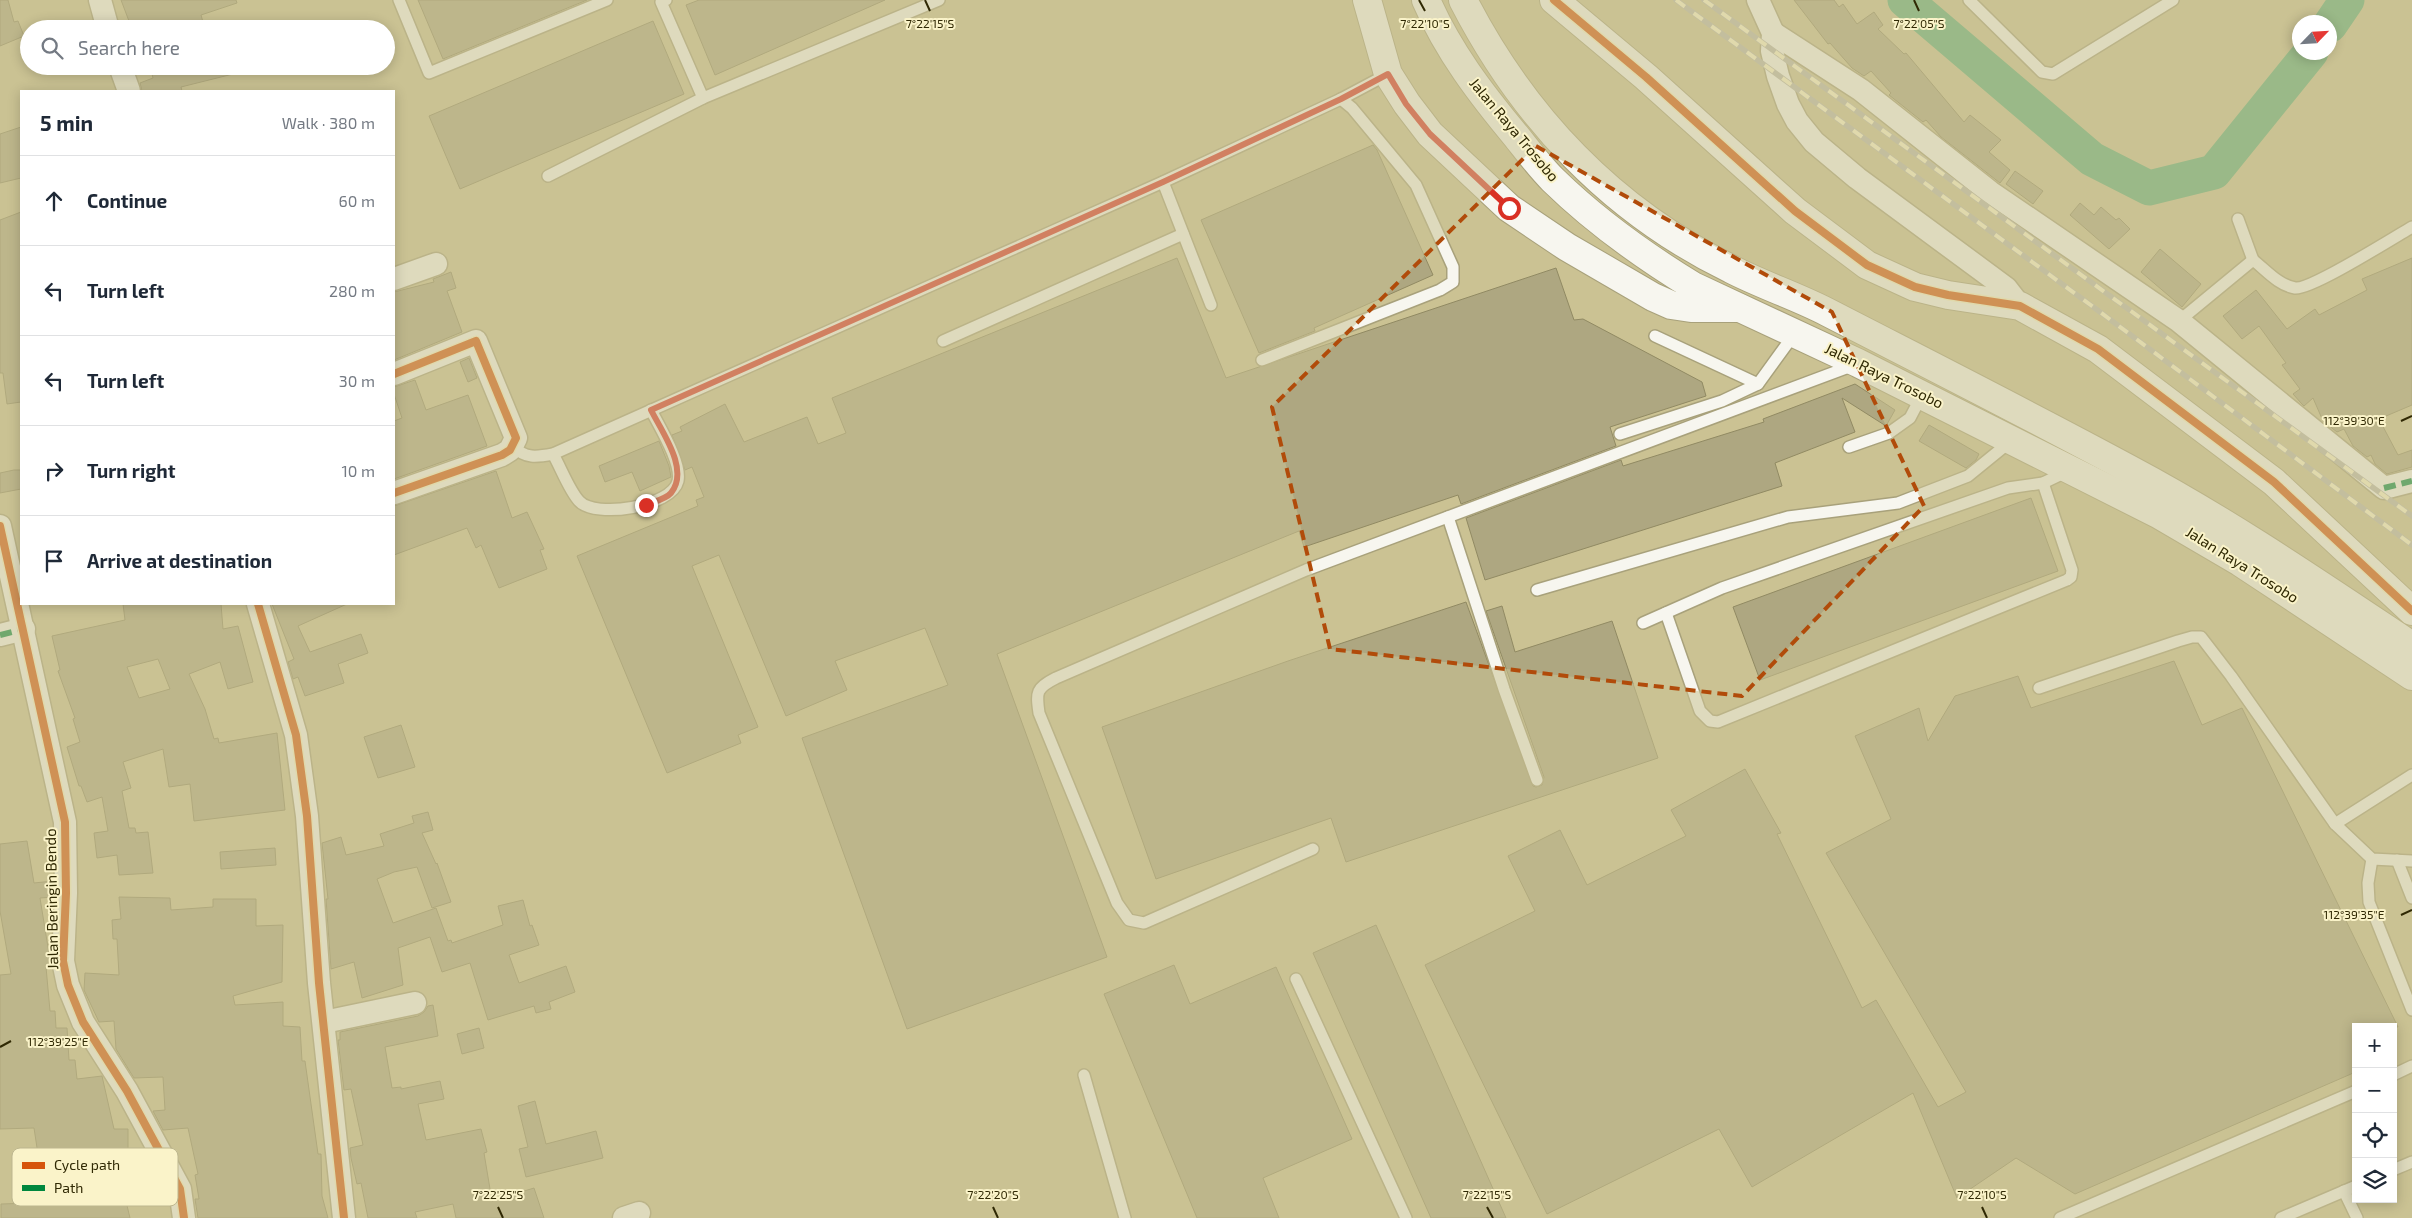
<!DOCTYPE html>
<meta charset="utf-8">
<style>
body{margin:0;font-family:"Exo 2",sans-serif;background:#f2f2f3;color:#1f2937}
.controls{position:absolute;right:15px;bottom:15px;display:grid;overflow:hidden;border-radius:0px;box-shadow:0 2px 12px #0003}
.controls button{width:45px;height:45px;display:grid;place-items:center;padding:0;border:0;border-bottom:1px solid #e0e1e3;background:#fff;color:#1f2937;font:25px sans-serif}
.compass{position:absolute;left:2292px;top:15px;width:45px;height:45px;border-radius:50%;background:#fff;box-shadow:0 2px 12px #0003;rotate:65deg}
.stop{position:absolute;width:15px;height:15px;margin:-11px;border:4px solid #d93025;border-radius:50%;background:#fff}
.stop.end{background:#d93025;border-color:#fff;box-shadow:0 1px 5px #0008}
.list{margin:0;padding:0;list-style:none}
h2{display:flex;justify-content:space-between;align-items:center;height:65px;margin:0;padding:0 20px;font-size:21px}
h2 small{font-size:16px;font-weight:400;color:#747a83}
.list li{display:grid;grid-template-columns:32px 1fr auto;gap:15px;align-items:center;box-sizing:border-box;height:90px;padding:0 20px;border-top:1px solid #e0e1e3}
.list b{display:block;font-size:19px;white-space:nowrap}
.list em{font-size:16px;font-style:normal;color:#747a83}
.icon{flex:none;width:28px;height:28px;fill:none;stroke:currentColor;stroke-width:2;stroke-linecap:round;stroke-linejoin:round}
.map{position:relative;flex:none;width:2412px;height:1218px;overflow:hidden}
.search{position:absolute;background:#fff;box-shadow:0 2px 12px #0003;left:20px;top:20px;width:375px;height:55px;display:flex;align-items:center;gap:12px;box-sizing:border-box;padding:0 18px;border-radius:28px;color:#747a83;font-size:19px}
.panel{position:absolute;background:#fff;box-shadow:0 2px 12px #0003;left:20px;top:90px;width:375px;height:515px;border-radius:0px}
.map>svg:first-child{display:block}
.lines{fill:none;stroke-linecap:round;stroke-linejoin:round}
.river{stroke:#61ad7a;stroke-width:35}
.building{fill:#aea781;stroke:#918a63;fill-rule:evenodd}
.service-casing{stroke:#a8a17b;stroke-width:14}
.minor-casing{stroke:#a8a17b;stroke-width:25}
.tertiary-casing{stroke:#a8a17b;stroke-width:30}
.trunk-casing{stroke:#a8a17b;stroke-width:30}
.service{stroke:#f7f6ef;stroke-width:11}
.minor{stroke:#f7f6ef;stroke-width:22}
.tertiary{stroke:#f7f6ef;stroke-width:28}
.trunk{stroke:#f7f6ef;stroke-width:28}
.rail-casing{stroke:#bab8ab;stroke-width:5.5}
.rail{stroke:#faf3c9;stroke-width:4;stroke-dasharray:11;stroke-linecap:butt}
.quiet{stroke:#00873e;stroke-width:6;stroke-dasharray:12 6;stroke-linecap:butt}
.cycleway-casing{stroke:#faf3c9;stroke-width:11}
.cycleway{stroke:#d6540b;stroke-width:8}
.route{stroke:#d93025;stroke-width:6}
.marked{fill:none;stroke:#b14b0a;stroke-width:4;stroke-dasharray:10 6;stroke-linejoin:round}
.ticks{fill:none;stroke:#302904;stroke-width:2}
.labels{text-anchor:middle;stroke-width:4;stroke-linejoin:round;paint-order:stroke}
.street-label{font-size:15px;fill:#302904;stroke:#faf3c9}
.key{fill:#faf3c9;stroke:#bdb68e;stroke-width:1}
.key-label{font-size:14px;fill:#302904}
.ticks-label{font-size:12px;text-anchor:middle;fill:#302904;stroke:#faf3c9;stroke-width:4;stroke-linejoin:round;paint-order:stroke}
</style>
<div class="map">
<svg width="2412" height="1218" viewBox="0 0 2412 1218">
<rect width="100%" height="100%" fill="#cbc293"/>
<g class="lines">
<g class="river">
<polyline points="1905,0 2092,159 2149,188 2214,172 2311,52"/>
<polyline points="2330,25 2347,0"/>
</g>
</g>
<g class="building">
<polygon points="0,0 8,0 14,22 18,21 24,36 0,46"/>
<polygon points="121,0 236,0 237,3 201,15 205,29 132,29"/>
<polygon points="418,0 587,0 443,59"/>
<polygon points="699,0 885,0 715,75 686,5"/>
<polygon points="1794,0 1834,0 1839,7 1843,4 1857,24 1874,12 1883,25 1878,29 1904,54 1906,53 1964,122 1970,115 2001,140 1989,152 2010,170 2000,183 1941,137 1926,120 1923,122 1889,95 1891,93 1871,71 1864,76 1852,68 1830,43 1828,44"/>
<polygon points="653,21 684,94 460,189 429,116"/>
<polygon points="150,66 240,66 241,72 181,87 182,91 142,91 140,83 153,78"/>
<polygon points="21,127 21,178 0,183 0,134"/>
<polygon points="1373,145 1377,150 1433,275 1314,328 1315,331 1259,353 1201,220"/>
<polygon points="2015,171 2043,191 2033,204 2006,184"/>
<polygon points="2080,203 2094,215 2101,207 2116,220 2119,218 2130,229 2109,249 2070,215"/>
<polygon points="21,212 21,402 7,404 3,373 0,373 0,220"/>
<polygon points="2160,249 2201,284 2182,307 2141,272"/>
<polygon points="1177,258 1226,378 1556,268 1574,320 1583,319 1702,382 1706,396 1610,427 1616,446 1461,504 1458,495 1304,547 1299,531 997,654 1107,957 907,1029 802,738 948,685 925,628 835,661 847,690 786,716 719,555 692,566 758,727 738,735 741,743 667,773 577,556 698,506 696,500 704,497 692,467 685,470 672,435 682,431 680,427 725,404 744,442 807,417 818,444 846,433 832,398"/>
<polygon points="2412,258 2412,405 2379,419 2398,455 2412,450 2412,467 2387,474 2375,464 2371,455 2367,457 2353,446 2344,429 2337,432 2323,421 2313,398 2304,406 2301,403 2293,394 2300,389 2282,365 2286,363 2259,326 2242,339 2223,316 2256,290 2287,329 2315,309 2319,315 2367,290 2362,279"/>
<polygon points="451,272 456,288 447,291 462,332 394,360 394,292 434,282 433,279"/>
<polygon points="469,358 477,378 468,382 460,362"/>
<polygon points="415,380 426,410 468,395 487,446 394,479 394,421 402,418 394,394 394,387"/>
<polygon points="1855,384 1895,410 1886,426 1842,398 1855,432 1775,463 1782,486 1485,580 1466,518 1621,460 1623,466 1764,422 1763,419"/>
<polygon points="1929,425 1979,454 1976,460 1966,468 1919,441"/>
<polygon points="659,441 669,466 671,477 640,491 632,472 605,482 599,466"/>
<polygon points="14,470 21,470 21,489 0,493 0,473"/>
<polygon points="496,471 512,518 527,512 544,549 540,550 547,569 499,588 481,545 476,548 467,528 394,555 394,506"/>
<polygon points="2031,498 2058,571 1760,680 1733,607"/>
<polygon points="1466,602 1533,786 1536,787 1542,785 1544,777 1486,611 1502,606 1515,652 1612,621 1658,758 1346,862 1331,818 1156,879 1102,727 1288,661"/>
<path d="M123,604h98l2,25 15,-3 15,56 -25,7 -8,-27 -31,12 16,35 9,30 4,-1 1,5 58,-10 8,77 -91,11 -4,-37 -21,3 -6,-38 -40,13 8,26 -9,3 7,37h6l1,5 12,-1 5,41 -34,2 -2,-20 -20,3 -3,-25 14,-2 -6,-34 -15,5 -6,-16h-2l-12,-39 13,-5 -7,-23 2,-1 -17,-47 2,-1 -8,-34 73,-16zM158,659l12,30 -31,9 -12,-31z"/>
<polygon points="272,604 347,604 298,626 310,652 361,634 368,653 338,664 344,683 305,696 298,677 293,679 288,662 294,659"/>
<polygon points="2174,661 2202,725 2242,708 2398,1027 2356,1027 2356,1071 2351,1074 2075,1194 2016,1158 1957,1198 1913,1093 1752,1187 1719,1129 1547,1214 1425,965 1535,911 1508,856 1560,830 1587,885 1686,836 1671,810 1745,769 1781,833 1777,834 1862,1008 1876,1000 1938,1107 1966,1092 1826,853 1891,819 1855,736 1919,708 1928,741 1955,696 2018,676 2031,708"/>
<polygon points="401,725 415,767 378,778 364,737"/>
<polygon points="428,812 433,830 422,833 436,864 437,863 451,902 432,908 417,867 394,872 377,879 393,923 436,908 448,941 451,940 452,943 503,925 498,906 523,900 530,926 532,925 539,945 509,955 519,983 566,966 575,992 549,1002 551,1009 536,1013 534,1006 488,1020 470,963 442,972 430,937 398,948 403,985 362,998 354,962 331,969 326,899 328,899 322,843 341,837 346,855 384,846 380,834 414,823 412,816"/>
<polygon points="27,841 34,883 53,881 53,897 40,898 51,966 46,967 50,1011 55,1011 56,1028 67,1028 69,1060 75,1060 77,1079 102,1076 114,1129 128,1129 128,1148 134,1173 123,1176 124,1193 130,1218 1,1218 1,1204 33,1203 31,1188 35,1188 35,1174 41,1174 34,1128 0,1129 0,975 11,974 0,911 0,844"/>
<polygon points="275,848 276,865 221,869 220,852"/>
<polygon points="119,897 170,898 171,910 213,907 213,899 256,899 256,926 283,925 282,982 233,996 235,1005 283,1002 283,1026 300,1027 302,1061 305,1061 318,1154 321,1154 322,1196 328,1218 198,1218 195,1199 199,1199 195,1175 198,1174 188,1128 163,1130 153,1111 165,1110 163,1077 134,1078 116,1049 114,1021 99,1022 84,990 85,973 119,975 117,939 113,939 112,920 121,919"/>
<polygon points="1376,925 1506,1218 1431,1218 1313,953"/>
<polygon points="1174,965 1190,1004 1276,967 1352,1139 1263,1178 1279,1218 1197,1218 1104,994"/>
<polygon points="433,1005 438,1036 385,1047 392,1088 401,1087 401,1089 440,1081 444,1099 418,1104 426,1140 481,1129 487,1152 484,1153 492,1201 534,1188 544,1218 456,1218 453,1204 415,1212 417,1218 368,1218 361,1183 357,1184 351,1158 350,1148 363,1145 351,1089 344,1090 338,1040 340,1040 340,1032 418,1016 424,1012 428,1006"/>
<polygon points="479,1028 484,1048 462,1054 457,1034"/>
<polygon points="535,1101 546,1144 596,1131 603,1158 526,1177 519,1149 528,1147 518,1106"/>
</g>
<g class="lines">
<defs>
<g id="service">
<polyline points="399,0 429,73 607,0"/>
<polyline points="666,0 661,2 703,98"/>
<polyline points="1969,0 2042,72 2053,74 2173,0"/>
<polyline points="548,176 703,98 939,0"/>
<polyline points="1163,182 1211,305"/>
<polyline points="2238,219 2253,260"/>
<path d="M2179,321l74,-61c13,10 25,25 42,28 16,2 98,-50 117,-61"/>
<polyline points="1655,336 1758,384"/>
<polyline points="943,341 1183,234"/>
<polyline points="1262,360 1440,290 1453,282 1453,267 1416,185 1352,108 1341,99"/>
<polyline points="1620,434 1722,401 1758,384 1795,333"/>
<path d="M513,446c12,13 24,11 40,8l610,-272 178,-83 47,-25"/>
<polyline points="1849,447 1889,433 1910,418 1922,395"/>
<path d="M553,454c8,14 16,36 26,47 16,18 93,6 99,-20 4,-18 -19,-55 -27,-71"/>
<polyline points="1448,517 1504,689 1537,780"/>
<polyline points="1537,590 1788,517 1898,503 1968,476 2011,441"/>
<polyline points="1666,613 1700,711 1710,721 1718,722 2067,580 2071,577 2072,570 2043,483"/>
<polyline points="1643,623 1722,588 2008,488 2043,483 2068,471"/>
<polyline points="2039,688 2178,641 2192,637 2201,637 2231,676 2335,824 2412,775"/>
<polyline points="2335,824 2372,859 2412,861"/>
<path d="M1313,849l-169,74 -15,-3 -12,-17 -78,-190c-3,-21 -3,-25 17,-35l250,-108 548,-205"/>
<polyline points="2372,859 2368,883 2369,902 2412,1010"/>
<polyline points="2397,860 2412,898"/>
<polyline points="1296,979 1406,1218"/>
<polyline points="1084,1075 1125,1218"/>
<polyline points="2393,1075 2412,1066"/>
<polyline points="2393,1170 2412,1162"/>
<polyline points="2344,1191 2357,1218"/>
<polyline points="2060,1218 2356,1091"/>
<polyline points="2281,1218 2356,1186"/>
</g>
<g id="minor">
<polyline points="100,0 108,29"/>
<polyline points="1758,0 1773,33 1772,51 1778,76 1788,104 1797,121 1814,142 1857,178 2006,288 2020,306"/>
<polyline points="1773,33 1861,90 1990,192 2179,321 2384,488 2412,481"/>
<polyline points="120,66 129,91"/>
<polyline points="394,279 436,264"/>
<polyline points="394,374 476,341 516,438 510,450 502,455 394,493"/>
<polyline points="0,526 65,822 66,893 63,961 68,985 83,1022 127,1091 180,1189 184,1218"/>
<polyline points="258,604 296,735 307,816 319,983 344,1218"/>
<polyline points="0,635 24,629"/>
<polyline points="324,1022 415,1003"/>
<polyline points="624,1218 639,1213"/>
</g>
<g id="tertiary">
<polyline points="1367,0 1388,74 1407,104 1430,134 1509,208 1567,247 1653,297 1671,305 1691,308 1739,308"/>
<polyline points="1554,0 1646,77 1795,211 1867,265 1915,287 1948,295 2020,306 2098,349 2274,482 2412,611"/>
</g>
<g id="trunk">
<path d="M1426,0c22,51 55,94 90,136 12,15 24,31 37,44 42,41 91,76 140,106l165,77 300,151 82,48 172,114"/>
<path d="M1463,0c60,117 149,211 268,269 31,16 65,27 96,43 101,52 202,103 302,157 98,52 190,115 283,177"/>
</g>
</defs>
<use href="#service" class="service-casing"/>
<use href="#minor" class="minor-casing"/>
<use href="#tertiary" class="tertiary-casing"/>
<use href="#trunk" class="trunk-casing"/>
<use href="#service" class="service"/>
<use href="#minor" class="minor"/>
<use href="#tertiary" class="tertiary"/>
<use href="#trunk" class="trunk"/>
<defs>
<g id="rail">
<polyline points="1676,0 2092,306 2412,545"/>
<polyline points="1704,0 2412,516"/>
</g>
</defs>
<use href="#rail" class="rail-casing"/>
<use href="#rail" class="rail"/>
<g class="quiet">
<polyline points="2384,488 2412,481"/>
<polyline points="0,635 24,629"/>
</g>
<defs>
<g id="cycleway">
<polyline points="1554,0 1646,77 1795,211 1867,265 1915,287 1948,295 2020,306 2098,349 2274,482 2412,611"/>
<polyline points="394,374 476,341 516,438 510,450 502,455 394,493"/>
<polyline points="0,526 65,822 66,893 63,961 68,985 83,1022 127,1091 180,1189 184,1218"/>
<polyline points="258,604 296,735 307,816 319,983 344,1218"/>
</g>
</defs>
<use href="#cycleway" class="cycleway-casing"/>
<use href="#cycleway" class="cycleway"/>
</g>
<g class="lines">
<path class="route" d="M646,505c7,-3 20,-6 25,-12 19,-23 -9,-61 -20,-83l512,-228 178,-83 47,-25 18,30 24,30 79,74"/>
</g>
<path d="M0 0H2412V1218H0ZM1536,146l296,166 92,194 -182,190 -412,-47 -58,-242z" fill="#cbc293" fill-opacity=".55" fill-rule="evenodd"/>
<path class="marked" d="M1536,146l296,166 92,194 -182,190 -412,-47 -58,-242z"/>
<path class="ticks" d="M925,0l5,11M1419,0l6,11M1914,0l5,11M2401,421l11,-5M2401,915l11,-5M0,1047l11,-6M498,1207l5,11M993,1207l5,11M1487,1207l6,11M1982,1207l5,11"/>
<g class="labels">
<g class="street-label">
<text transform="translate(1514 130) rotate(50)" y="5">Jalan Raya Trosobo</text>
<text transform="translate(1884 376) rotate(26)" y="5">Jalan Raya Trosobo</text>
<text transform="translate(2242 565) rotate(32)" y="5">Jalan Raya Trosobo</text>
<text transform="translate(52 899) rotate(-91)" y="5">Jalan Beringin Bendo</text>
</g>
</g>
<rect x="12" y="1148" width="166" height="58" rx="8" class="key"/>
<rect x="22" y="1162" width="23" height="7" fill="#d6540b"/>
<rect x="22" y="1185" width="23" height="6" fill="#00873e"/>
<g class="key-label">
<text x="54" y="1170">Cycle path</text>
<text x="54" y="1193">Path</text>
</g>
<g class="ticks-label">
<text x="930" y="28">7°22'15"S</text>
<text x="1425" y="28">7°22'10"S</text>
<text x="1919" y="28">7°22'05"S</text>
<text x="2354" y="425">112°39'30"E</text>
<text x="2354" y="919">112°39'35"E</text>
<text x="58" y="1046">112°39'25"E</text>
<text x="498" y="1199">7°22'25"S</text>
<text x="993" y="1199">7°22'20"S</text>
<text x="1487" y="1199">7°22'15"S</text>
<text x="1982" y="1199">7°22'10"S</text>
</g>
</svg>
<div class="controls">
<button>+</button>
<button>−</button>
<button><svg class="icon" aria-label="locate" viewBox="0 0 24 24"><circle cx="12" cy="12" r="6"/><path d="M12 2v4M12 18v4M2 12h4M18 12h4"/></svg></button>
<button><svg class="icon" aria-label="layers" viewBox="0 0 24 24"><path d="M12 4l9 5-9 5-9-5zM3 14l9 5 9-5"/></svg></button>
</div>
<svg class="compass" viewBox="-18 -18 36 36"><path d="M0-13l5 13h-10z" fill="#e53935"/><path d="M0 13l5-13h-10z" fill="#747a83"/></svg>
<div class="stop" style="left:1509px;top:208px"></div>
<div class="stop end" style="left:646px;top:505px"></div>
<div class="search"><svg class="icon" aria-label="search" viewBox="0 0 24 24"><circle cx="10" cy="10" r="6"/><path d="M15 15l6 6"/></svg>Search here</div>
<section class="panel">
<h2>5 min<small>Walk · 380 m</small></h2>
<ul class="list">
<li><svg class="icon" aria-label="ahead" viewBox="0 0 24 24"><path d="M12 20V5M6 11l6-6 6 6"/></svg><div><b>Continue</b></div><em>60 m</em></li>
<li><svg class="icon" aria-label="left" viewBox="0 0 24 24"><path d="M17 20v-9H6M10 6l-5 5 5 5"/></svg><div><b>Turn left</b></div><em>280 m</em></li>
<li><svg class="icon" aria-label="left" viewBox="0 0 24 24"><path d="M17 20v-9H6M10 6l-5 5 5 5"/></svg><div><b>Turn left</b></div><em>30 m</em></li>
<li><svg class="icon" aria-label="right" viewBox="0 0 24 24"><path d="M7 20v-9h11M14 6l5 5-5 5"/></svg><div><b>Turn right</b></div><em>10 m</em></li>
<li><svg class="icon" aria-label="arrive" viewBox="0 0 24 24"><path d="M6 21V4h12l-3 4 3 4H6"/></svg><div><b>Arrive at destination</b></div></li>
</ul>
</section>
</div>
